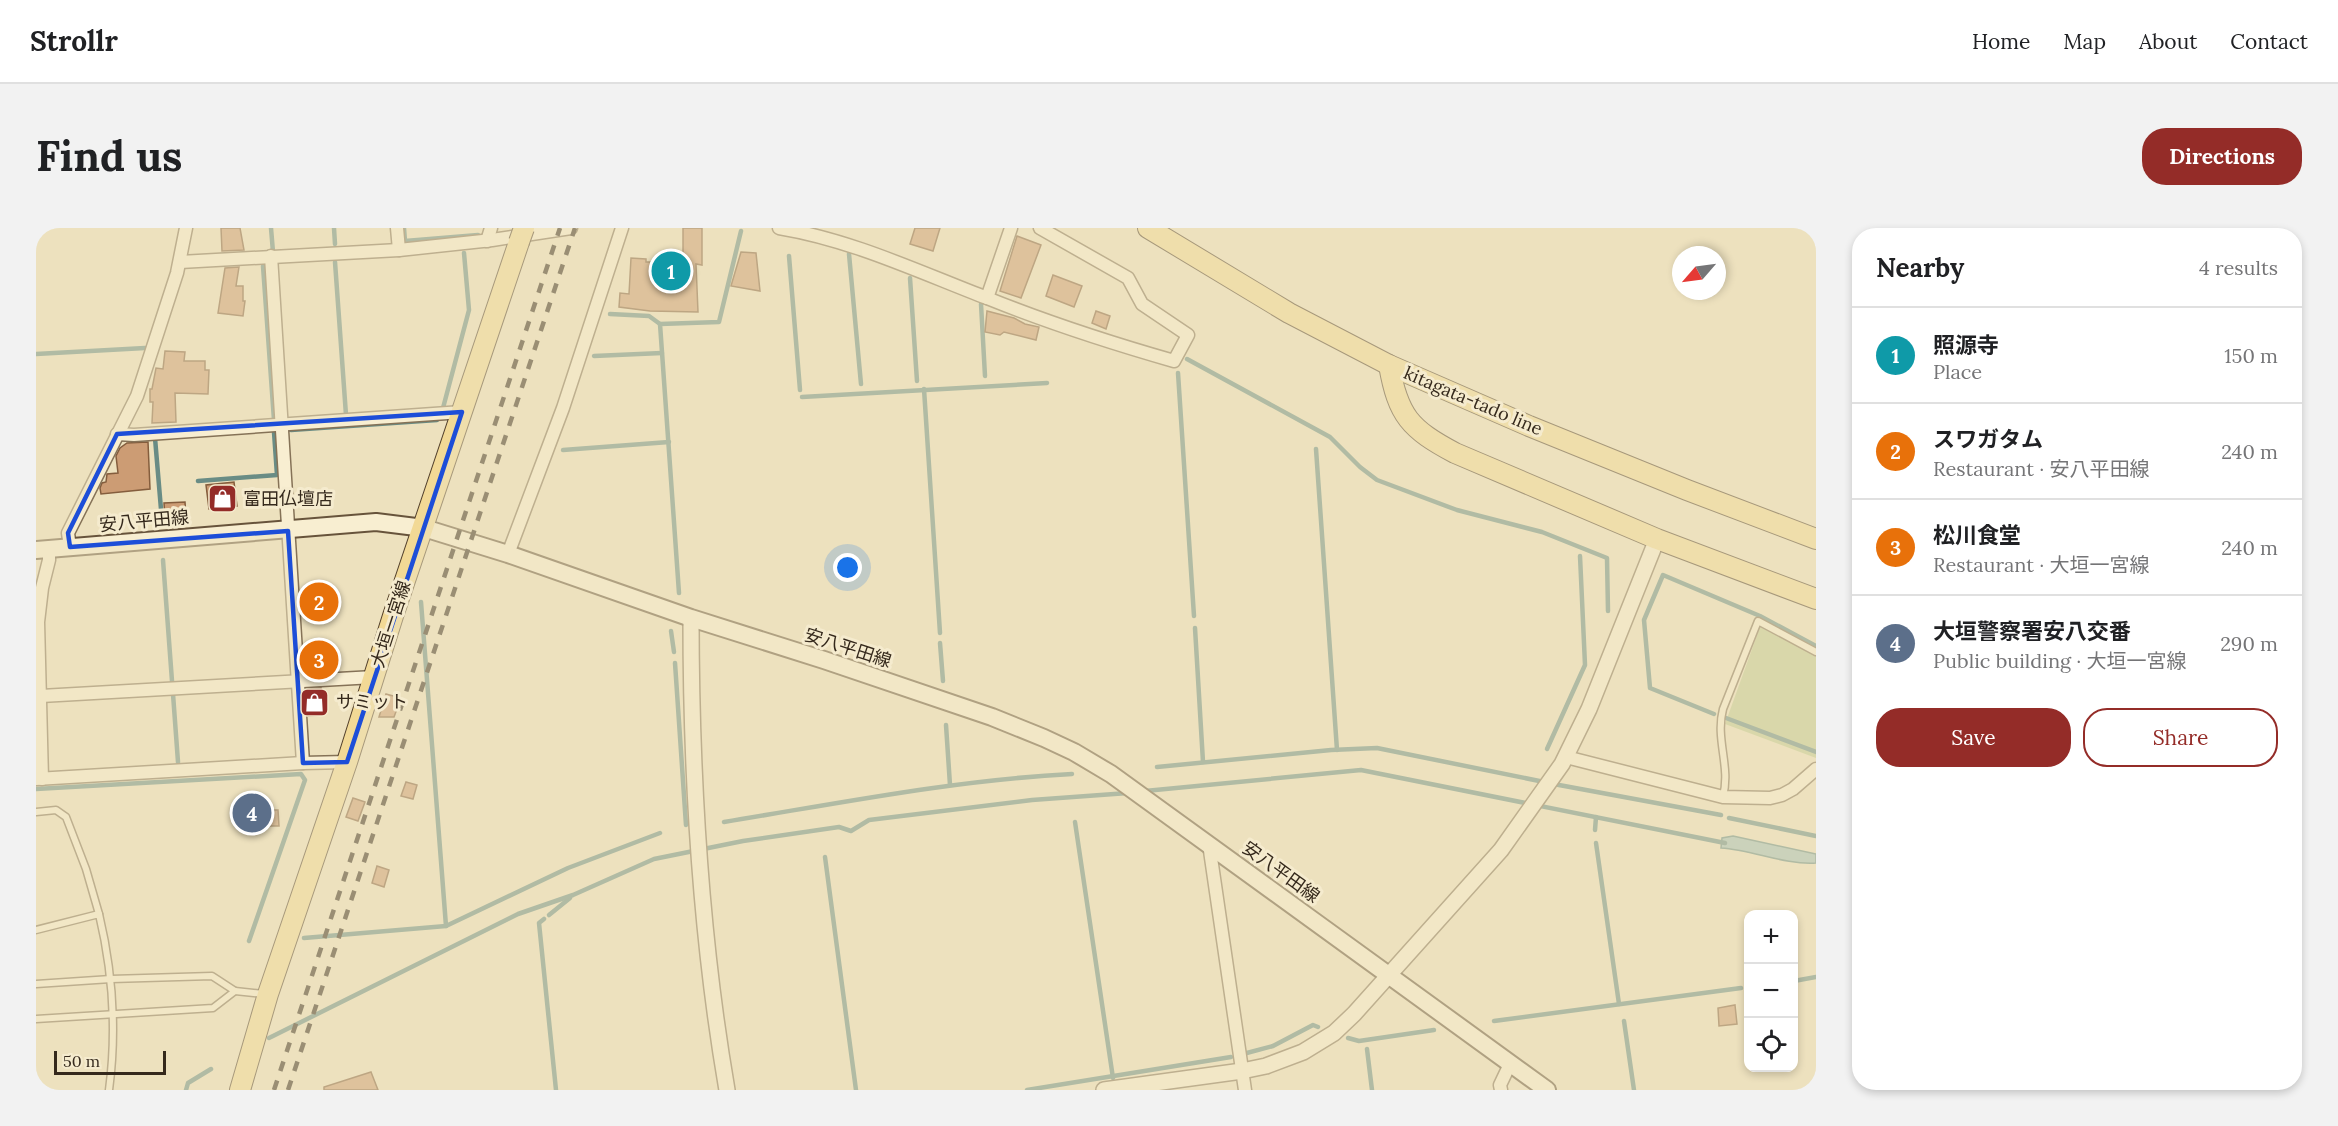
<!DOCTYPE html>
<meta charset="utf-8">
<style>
body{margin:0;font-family:Lora,"Noto Sans JP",serif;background:#f2f2f2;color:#202124}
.controls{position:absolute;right:18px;bottom:18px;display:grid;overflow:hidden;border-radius:12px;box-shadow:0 3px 9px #0003}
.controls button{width:54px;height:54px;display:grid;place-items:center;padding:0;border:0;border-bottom:2px solid #e0e0e0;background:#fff;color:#202124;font:30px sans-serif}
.compass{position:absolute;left:1636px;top:18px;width:54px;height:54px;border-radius:50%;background:#fff;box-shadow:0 3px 9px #0003;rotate:242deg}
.scale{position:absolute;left:18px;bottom:15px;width:112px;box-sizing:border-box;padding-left:6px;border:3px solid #35291c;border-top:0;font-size:16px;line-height:21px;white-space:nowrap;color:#35291c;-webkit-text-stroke:4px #f5ebce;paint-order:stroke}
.you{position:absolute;left:812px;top:340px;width:21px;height:21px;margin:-15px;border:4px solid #fff;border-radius:50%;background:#1a73e8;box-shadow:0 0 0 9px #1a73e833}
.badge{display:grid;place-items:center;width:39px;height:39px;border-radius:50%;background:#942c28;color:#fff;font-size:20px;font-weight:700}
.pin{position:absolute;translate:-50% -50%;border:3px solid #fff;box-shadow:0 2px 6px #0006}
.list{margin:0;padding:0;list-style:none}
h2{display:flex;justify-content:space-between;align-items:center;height:78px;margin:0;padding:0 24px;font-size:26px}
h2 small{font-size:20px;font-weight:400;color:#757577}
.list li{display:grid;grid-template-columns:39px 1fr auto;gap:18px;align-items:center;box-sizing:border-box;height:96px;padding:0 24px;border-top:2px solid #e0e0e0}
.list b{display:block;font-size:22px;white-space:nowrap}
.list p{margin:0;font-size:20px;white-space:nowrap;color:#757577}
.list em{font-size:20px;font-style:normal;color:#757577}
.actions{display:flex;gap:12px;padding:18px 24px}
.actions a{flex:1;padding:14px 0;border:2px solid #942c28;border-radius:24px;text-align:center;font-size:21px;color:#942c28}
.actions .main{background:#942c28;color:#fff}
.icon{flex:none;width:33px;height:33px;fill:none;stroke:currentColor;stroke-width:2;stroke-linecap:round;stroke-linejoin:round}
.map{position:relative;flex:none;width:1780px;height:862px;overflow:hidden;border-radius:24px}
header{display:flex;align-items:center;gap:36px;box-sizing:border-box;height:84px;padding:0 30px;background:#fff;border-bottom:2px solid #e0e0e0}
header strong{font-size:28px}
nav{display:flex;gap:33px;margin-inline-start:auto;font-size:21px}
.intro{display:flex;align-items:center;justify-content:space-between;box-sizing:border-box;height:144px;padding:0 36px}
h1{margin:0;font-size:42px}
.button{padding:15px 27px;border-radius:24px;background:#942c28;color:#fff;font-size:21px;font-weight:700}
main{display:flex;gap:36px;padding:0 36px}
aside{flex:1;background:#fff;border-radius:24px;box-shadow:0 3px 9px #0003}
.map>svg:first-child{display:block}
.green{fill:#c2cb93}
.water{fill:#a2bfb8;stroke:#698c85;stroke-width:1.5}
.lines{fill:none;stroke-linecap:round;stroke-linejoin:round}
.stream{stroke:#698c85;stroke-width:4.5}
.building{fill:#cc9c74;stroke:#845d3d;stroke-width:1.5}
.service-casing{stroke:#857257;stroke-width:9}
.minor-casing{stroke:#857257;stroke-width:15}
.tertiary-casing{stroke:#857257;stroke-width:18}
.secondary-casing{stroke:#67533b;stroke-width:20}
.primary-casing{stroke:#53402c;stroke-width:22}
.service{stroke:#f8eed1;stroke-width:6}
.minor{stroke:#f8eed1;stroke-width:12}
.tertiary{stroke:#f8eed1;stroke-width:15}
.secondary{stroke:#f8eed1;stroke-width:16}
.primary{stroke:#f2d995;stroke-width:20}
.rail{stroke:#35291c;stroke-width:4.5;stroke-dasharray:10 10;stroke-linecap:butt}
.primary-bridge-casing{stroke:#53402c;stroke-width:22;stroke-linecap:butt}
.primary-bridge{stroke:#f2d995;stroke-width:20}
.marked{fill:none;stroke:#1d4ed8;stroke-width:4.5;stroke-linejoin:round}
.labels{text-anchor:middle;stroke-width:6;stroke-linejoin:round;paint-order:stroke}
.street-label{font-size:18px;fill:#35291c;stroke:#f5ebce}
.poi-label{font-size:18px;fill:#35291c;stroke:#f5ebce;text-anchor:start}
</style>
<header>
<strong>Strollr</strong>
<nav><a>Home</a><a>Map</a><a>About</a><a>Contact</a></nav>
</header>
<div class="intro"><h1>Find us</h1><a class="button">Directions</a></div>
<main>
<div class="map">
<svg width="1780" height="862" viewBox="0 0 1780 862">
<rect width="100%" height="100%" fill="#ede1be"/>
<polygon class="green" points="1724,399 1780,427 1780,530 1689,496"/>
<path class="water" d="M1697,608l83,18v9c-32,2 -63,-13 -95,-15l1,-10z"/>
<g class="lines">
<g class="stream">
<polyline points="235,0 237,24"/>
<polyline points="298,0 299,16"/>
<polyline points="368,0 369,13 442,7"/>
<polyline points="813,26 825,156"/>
<polyline points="753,28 764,162"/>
<polyline points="299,34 310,187"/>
<polyline points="227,38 238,192 233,193"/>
<polyline points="874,50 881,153"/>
<polyline points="945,76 949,148"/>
<polyline points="574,86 613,88 624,96"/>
<polyline points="0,126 109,120"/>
<polyline points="558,128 626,125"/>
<polyline points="1151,131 1294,209 1324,239 1341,252 1421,282 1506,304 1571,330 1572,383"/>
<polyline points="1142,145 1158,388"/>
<polyline points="888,161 904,405"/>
<polyline points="766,169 1011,155"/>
<polyline points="407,180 433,82 428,25"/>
<polyline points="255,202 401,192"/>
<polyline points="119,210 126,293"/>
<polyline points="1280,221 1301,522"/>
<polyline points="527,222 633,214"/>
<polyline points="162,253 241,247 238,204"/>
<polyline points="127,332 136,453"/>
<polyline points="643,365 624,96 683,94 705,3"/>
<polyline points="385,374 410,698"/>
<polyline points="1159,400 1167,534"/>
<polyline points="635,403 638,424"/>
<polyline points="904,415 907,453"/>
<polyline points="639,435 650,597"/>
<polyline points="137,466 142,534"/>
<polyline points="1678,486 1614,460 1608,392 1627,347 1724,388 1780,418"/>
<polyline points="1690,490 1780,524"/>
<polyline points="910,497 914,557"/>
<polyline points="1511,521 1549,437 1544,328"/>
<polyline points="1121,539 1295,522 1341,520 1523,557 1685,587"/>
<polyline points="0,561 265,546 269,552 213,713"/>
<polyline points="1109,563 1325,542 1689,615"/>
<polyline points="1693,590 1780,608"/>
<path d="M688,594c116,-19 231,-42 348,-48"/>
<polyline points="1039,594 1077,850"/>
<polyline points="1559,602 1560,589"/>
<polyline points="1560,615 1583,776"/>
<polyline points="789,629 820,862"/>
<polyline points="513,687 534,670"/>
<polyline points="508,691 503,695 520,862"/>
<polyline points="268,710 410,698 532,640 624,605"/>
<polyline points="1758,753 1780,749"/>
<polyline points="1458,793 1705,760"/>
<polyline points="1588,793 1598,862"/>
<polyline points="233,810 482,686 537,667 618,631 707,613 803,599 815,603 833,592 996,572 1092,565"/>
<polyline points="1312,810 1323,813 1398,802"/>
<polyline points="1331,821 1336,862"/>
<polyline points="1207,826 1237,818 1277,797 1282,799"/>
<polyline points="150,862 152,855 175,841"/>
<polyline points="991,862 1195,829"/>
</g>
</g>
<g class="building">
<polygon points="185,0 204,0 208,22 186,23"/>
<polygon points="647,0 666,0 666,37 660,36 662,84 614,83 583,79 584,65 593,66 595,30 610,31 610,34 647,34"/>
<polygon points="879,0 904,0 897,23 874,16"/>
<polygon points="981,8 1005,17 985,70 964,63"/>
<polygon points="705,24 720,25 724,63 695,58"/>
<polygon points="203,39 200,58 207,58 207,73 209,73 207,88 182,85 189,40"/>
<polygon points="1017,47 1046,58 1038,79 1010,68"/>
<polygon points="951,83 978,90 989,96 1003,99 1000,112 968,104 964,107 949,104"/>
<polygon points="1060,83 1074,88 1070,101 1056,95"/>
<polygon points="129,123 149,124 148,133 169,133 169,142 173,142 172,166 139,165 140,194 116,195 117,174 114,174 114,161 116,161 120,140 127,141"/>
<polygon points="112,214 114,261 65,266 64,260 66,255 70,254 71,246 82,245 80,228 84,220 91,215"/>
<polygon points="198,254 201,278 173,281 170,257"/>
<polygon points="149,274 150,290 129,291 128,275"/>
<polygon points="299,367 299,379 268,381 267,369"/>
<polygon points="291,422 292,442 274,443 273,423"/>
<polygon points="285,460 287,487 272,488 271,461"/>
<polygon points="350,466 365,470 358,489 343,489"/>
<polygon points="370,554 381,557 377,571 365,568"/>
<polygon points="317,570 329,574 322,593 310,589"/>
<polygon points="204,571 223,571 224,582 242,582 243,598 226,598 226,594 209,594 209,591 206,591"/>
<polygon points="341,638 353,642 348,659 336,655"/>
<polygon points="1699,777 1701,796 1683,798 1682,780"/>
<polygon points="335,844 342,862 288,862 288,859"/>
</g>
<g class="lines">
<defs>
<g id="service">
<path d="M1687,568c8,-29 -8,-57 0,-87l35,-88 58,31"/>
<polyline points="0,584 20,582 30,589 50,641 63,686"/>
<path d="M0,702l63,-16c14,59 18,116 10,176"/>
<polyline points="0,756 75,751 176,748 199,763 177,780 0,791"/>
<polyline points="199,763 228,766"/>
</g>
<g id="minor">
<polyline points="361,0 363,22"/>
<path d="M743,0c73,12 140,44 208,70 62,25 124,45 187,63l14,-26 -46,-31 -14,-26 -88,-50"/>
<polyline points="451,13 455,0"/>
<polyline points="235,28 267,535"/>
<polyline points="144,34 363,22 456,12 535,0"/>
<polyline points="951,70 975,0"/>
<polyline points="81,206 98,207 426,184"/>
<polyline points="34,319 32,305 101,168 141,45 150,0"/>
<polyline points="472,326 527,180 586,0"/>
<polyline points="5,468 338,449"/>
<polyline points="1530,529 1687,569 1734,570 1746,567 1757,561 1780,541"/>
<polyline points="0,551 267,535 311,534"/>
<polyline points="6,551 2,394 6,360 13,332 13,321"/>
<polyline points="1173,616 1209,862"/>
<polyline points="1465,862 1464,857 1474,836"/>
</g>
<g id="tertiary">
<path d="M655,390c0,159 9,316 36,472"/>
<polyline points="1068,862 1206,843 1230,838 1267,824 1298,805 1318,786 1465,622 1526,536 1553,481 1621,311"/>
</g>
<polyline id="secondary" points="0,322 340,294 388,300 472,326 655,390 788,432 956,489 1008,510 1038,524 1075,546 1511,862"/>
<g id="primary">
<polyline points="1112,0 1253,85 1353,137 1493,198 1651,262 1780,311"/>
<path d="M1353,137c9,51 21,64 66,88l202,86 159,60"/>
<polyline points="204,862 232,766 311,534 357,388 483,14"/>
</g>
</defs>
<use href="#service" class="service-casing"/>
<use href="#minor" class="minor-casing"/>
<use href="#tertiary" class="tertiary-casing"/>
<use href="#secondary" class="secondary-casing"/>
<use href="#primary" class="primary-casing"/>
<use href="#service" class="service"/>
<use href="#minor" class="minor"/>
<use href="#tertiary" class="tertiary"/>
<use href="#secondary" class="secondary"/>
<use href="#primary" class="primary"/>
<g class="rail">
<polyline points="238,862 524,0"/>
<polyline points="252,862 539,0"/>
</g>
<defs>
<polyline id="primary-bridge" points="483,14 488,0"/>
</defs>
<use href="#primary-bridge" class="primary-bridge-casing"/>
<use href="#primary-bridge" class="primary-bridge"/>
</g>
<path d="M0 0H1780V862H0ZM426,184l-115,350 -44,1 -15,-232 -218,16 -2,-14 49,-99z" fill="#ede1be" fill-opacity=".55" fill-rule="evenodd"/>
<path class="marked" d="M426,184l-115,350 -44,1 -15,-232 -218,16 -2,-14 49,-99z"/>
<defs>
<symbol id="shop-square" viewBox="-11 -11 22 22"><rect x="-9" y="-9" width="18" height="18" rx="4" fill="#942c28" stroke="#f5ebce"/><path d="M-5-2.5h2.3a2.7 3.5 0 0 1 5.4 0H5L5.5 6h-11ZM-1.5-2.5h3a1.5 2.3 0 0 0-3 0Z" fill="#fff"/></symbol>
</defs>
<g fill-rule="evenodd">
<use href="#shop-square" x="170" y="254" width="33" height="33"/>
<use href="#shop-square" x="262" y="458" width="33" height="33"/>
</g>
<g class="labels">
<g class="street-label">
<text transform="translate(1437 173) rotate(23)" y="6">kitagata-tado line</text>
<text transform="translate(108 293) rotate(-5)" y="6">安八平田線</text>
<text transform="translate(355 396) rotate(-72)" y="6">大垣一宮線</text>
<text transform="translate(812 420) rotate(18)" y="6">安八平田線</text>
<text transform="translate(1245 644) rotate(36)" y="6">安八平田線</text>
</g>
<g class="poi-label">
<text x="207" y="277">富田仏壇店</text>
<text x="300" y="480">サミット</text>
</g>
</g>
</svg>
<div class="controls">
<button>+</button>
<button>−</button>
<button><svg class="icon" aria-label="locate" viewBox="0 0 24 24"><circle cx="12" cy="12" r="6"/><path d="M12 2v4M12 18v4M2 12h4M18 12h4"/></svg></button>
</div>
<svg class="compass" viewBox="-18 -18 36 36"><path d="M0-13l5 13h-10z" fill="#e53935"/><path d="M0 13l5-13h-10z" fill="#757577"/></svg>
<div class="scale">50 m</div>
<div class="you"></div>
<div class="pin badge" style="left:635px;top:43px;background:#0f9aa8">1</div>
<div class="pin badge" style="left:283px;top:374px;background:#e8710a">2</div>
<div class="pin badge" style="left:283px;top:432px;background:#e8710a">3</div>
<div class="pin badge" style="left:216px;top:585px;background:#5c6f8a">4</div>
</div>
<aside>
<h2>Nearby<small>4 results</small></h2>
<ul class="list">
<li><span class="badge" style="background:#0f9aa8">1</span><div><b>照源寺</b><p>Place</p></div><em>150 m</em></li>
<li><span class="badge" style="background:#e8710a">2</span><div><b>スワガタム</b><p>Restaurant · 安八平田線</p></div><em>240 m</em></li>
<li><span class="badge" style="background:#e8710a">3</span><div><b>松川食堂</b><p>Restaurant · 大垣一宮線</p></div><em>240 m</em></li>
<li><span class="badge" style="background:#5c6f8a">4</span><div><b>大垣警察署安八交番</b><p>Public building · 大垣一宮線</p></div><em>290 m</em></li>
</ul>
<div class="actions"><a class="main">Save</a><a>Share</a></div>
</aside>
</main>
